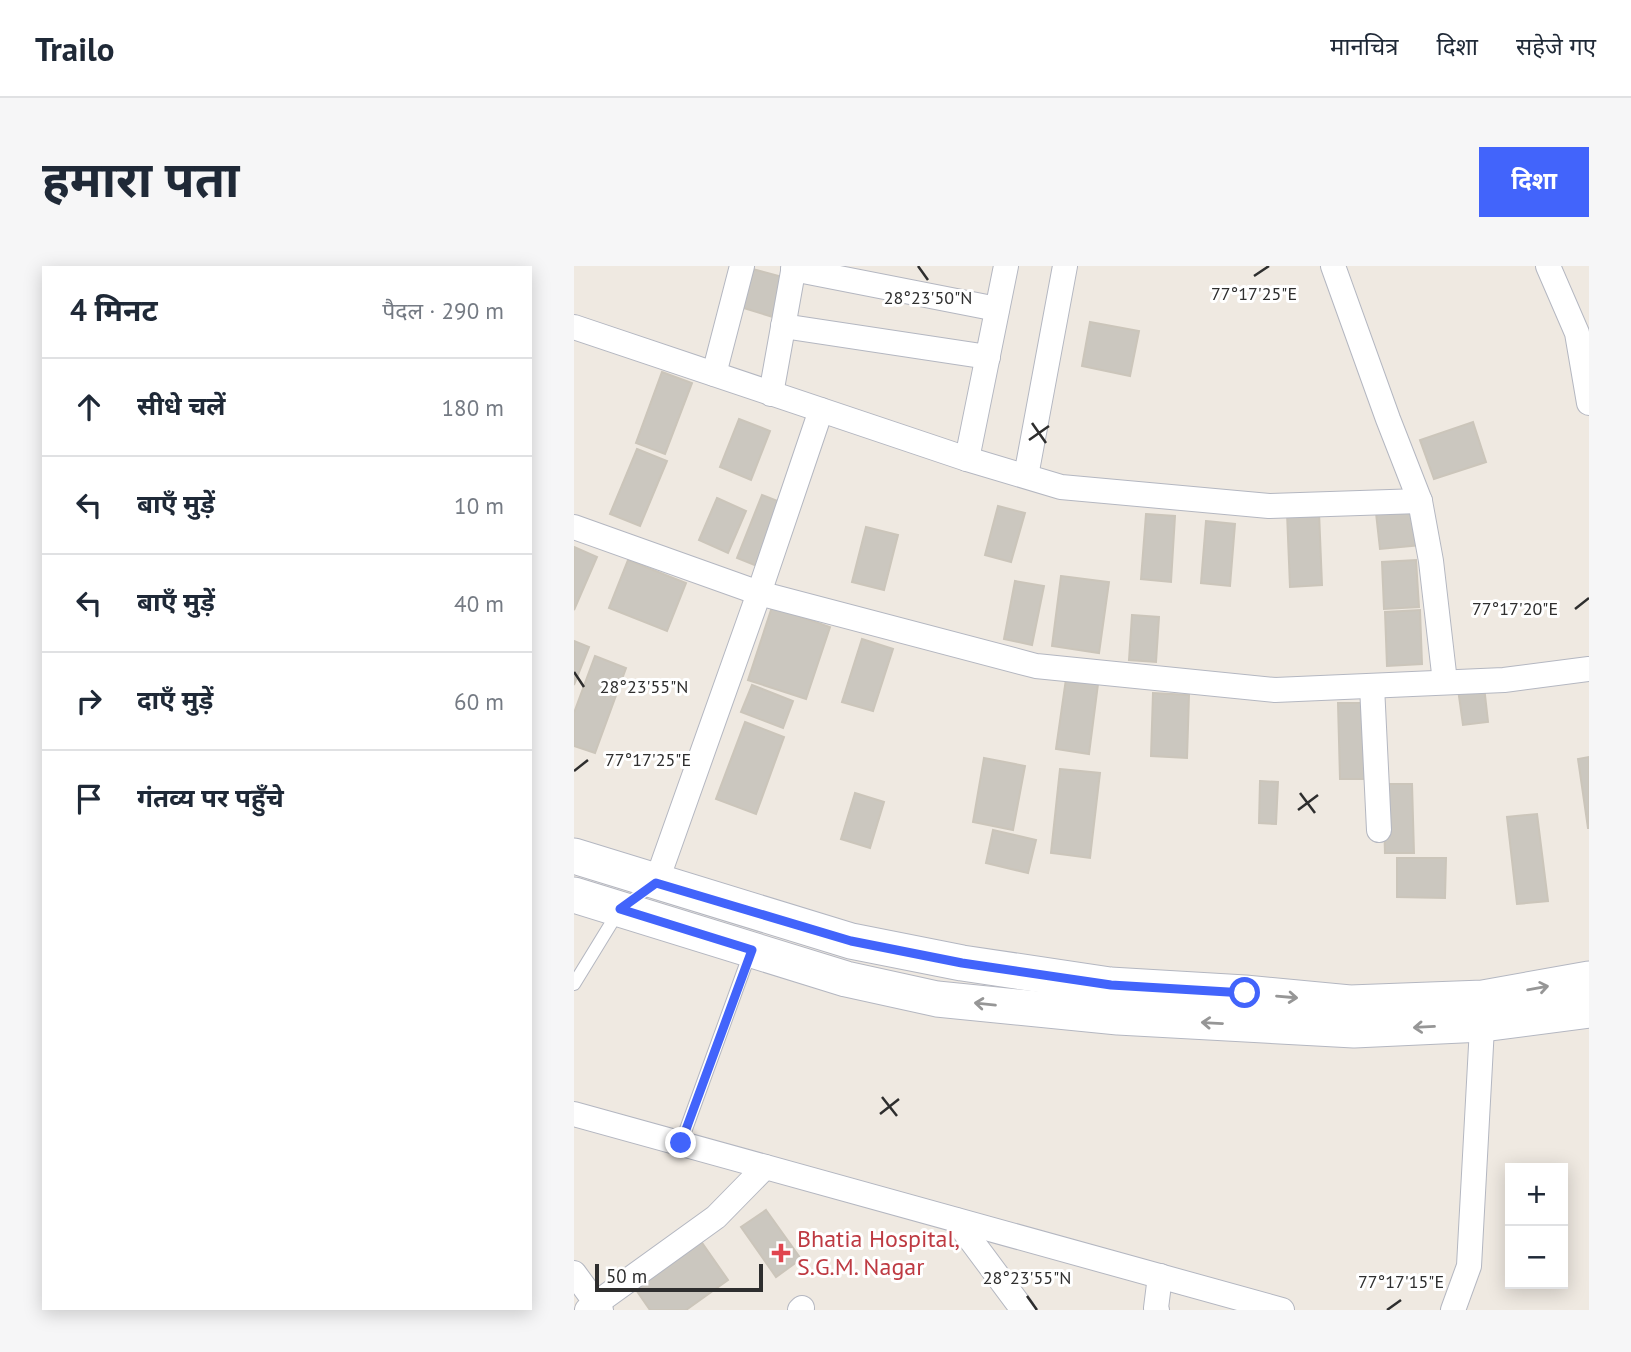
<!DOCTYPE html>
<html lang="hi">
<meta charset="utf-8">
<style>
body{margin:0;font-family:"PT Sans","Noto Sans Devanagari",sans-serif;background:#f6f6f7;color:#1f2937}
.controls{position:absolute;right:21px;bottom:21px;display:grid;overflow:hidden;border-radius:0px;box-shadow:0 4px 18px #0003}
.controls button{width:63px;height:63px;display:grid;place-items:center;padding:0;border:0;border-bottom:2px solid #e0e1e3;background:#fff;color:#1f2937;font:35px sans-serif}
.scale{position:absolute;left:21px;bottom:18px;width:168px;box-sizing:border-box;padding-left:7px;border:4px solid #2e2e2e;border-top:0;font-size:19px;line-height:24px;white-space:nowrap;color:#2e2e2e;-webkit-text-stroke:5px #fff;paint-order:stroke}
.stop{position:absolute;width:21px;height:21px;margin:-16px;border:5px solid #4264fb;border-radius:50%;background:#fff}
.stop.end{background:#4264fb;border-color:#fff;box-shadow:0 2px 7px #0008}
.list{margin:0;padding:0;list-style:none}
h2{display:flex;justify-content:space-between;align-items:center;height:91px;margin:0;padding:0 28px;font-size:30px}
h2 small{font-size:23px;font-weight:400;color:#747a83}
.list li{display:grid;grid-template-columns:46px 1fr auto;gap:21px;align-items:center;box-sizing:border-box;height:98px;padding:0 28px;border-top:2px solid #e0e1e3}
.list b{display:block;font-size:26px;white-space:nowrap}
.list em{font-size:23px;font-style:normal;color:#747a83}
.icon{flex:none;width:38px;height:38px;fill:none;stroke:currentColor;stroke-width:2;stroke-linecap:round;stroke-linejoin:round}
.map{position:relative;flex:none;width:1015px;height:1044px;overflow:hidden;border-radius:0px}
header{display:flex;align-items:center;gap:42px;box-sizing:border-box;height:98px;padding:0 35px;background:#fff;border-bottom:2px solid #e0e1e3}
header strong{font-size:33px}
nav{display:flex;gap:38px;margin-inline-start:auto;font-size:24px}
.intro{display:flex;align-items:center;justify-content:space-between;box-sizing:border-box;height:168px;padding:0 42px}
h1{margin:0;font-size:49px}
.button{padding:18px 32px;border-radius:0px;background:#4264fb;color:#fff;font-size:24px;font-weight:700}
main{display:flex;gap:42px;padding:0 42px}
aside{flex:1;background:#fff;border-radius:0px;box-shadow:0 4px 18px #0003}
.map>svg:first-child{display:block}
.building{fill:#cbc7bf;stroke:#cbc5ba;stroke-width:2}
.lines{fill:none;stroke-linecap:round;stroke-linejoin:round}
.lane-casing{stroke:#b4b7c1;stroke-width:14}
.street-casing{stroke:#b4b7c1;stroke-width:26}
.secondary-casing{stroke:#b4b7c1;stroke-width:37}
.lane{stroke:#fff;stroke-width:12}
.street{stroke:#fff;stroke-width:24}
.secondary{stroke:#fff;stroke-width:35}
.oneway{stroke:#969696}
.route{stroke:#4264fb;stroke-width:9}
.ticks{fill:none;stroke:#2e2e2e;stroke-width:2.5}
.health-dot{fill:#e0444e;stroke:#fff;stroke-width:2.5}
.labels{text-anchor:middle;stroke-width:6;stroke-linejoin:round;paint-order:stroke}
.health-label{font-size:24px;fill:#be3a42;stroke:#fff;text-anchor:start}
.ticks-label{font-size:18px;text-anchor:middle;fill:#2e2e2e;stroke:#fff;stroke-width:6;stroke-linejoin:round;paint-order:stroke}
</style>
<header>
<strong>Trailo</strong>
<nav><a>मानचित्र</a><a>दिशा</a><a>सहेजे गए</a></nav>
</header>
<div class="intro"><h1>हमारा पता</h1><a class="button">दिशा</a></div>
<main>
<aside>
<h2>4 मिनट<small>पैदल · 290 m</small></h2>
<ul class="list">
<li><svg class="icon" aria-label="ahead" viewBox="0 0 24 24"><path d="M12 20V5M6 11l6-6 6 6"/></svg><div><b>सीधे चलें</b></div><em>180 m</em></li>
<li><svg class="icon" aria-label="left" viewBox="0 0 24 24"><path d="M17 20v-9H6M10 6l-5 5 5 5"/></svg><div><b>बाएँ मुड़ें</b></div><em>10 m</em></li>
<li><svg class="icon" aria-label="left" viewBox="0 0 24 24"><path d="M17 20v-9H6M10 6l-5 5 5 5"/></svg><div><b>बाएँ मुड़ें</b></div><em>40 m</em></li>
<li><svg class="icon" aria-label="right" viewBox="0 0 24 24"><path d="M7 20v-9h11M14 6l5 5-5 5"/></svg><div><b>दाएँ मुड़ें</b></div><em>60 m</em></li>
<li><svg class="icon" aria-label="arrive" viewBox="0 0 24 24"><path d="M6 21V4h12l-3 4 3 4H6"/></svg><div><b>गंतव्य पर पहुँचे</b></div></li>
</ul>
</aside>
<div class="map">
<svg width="1015" height="1044" viewBox="0 0 1015 1044">
<rect width="100%" height="100%" fill="#efe9e1"/>
<g class="building">
<polygon points="171,1 212,12 202,52 160,39"/>
<polygon points="516,56 565,65 556,110 508,100"/>
<polygon points="88,106 118,117 91,188 62,177"/>
<polygon points="165,153 196,165 177,214 146,201"/>
<polygon points="899,156 912,196 860,213 846,174"/>
<polygon points="63,183 93,195 66,260 36,248"/>
<polygon points="188,229 214,239 188,302 163,292"/>
<polygon points="143,232 172,245 154,287 125,274"/>
<polygon points="424,240 451,247 437,296 411,289"/>
<polygon points="843,243 847,279 806,283 802,247"/>
<polygon points="745,246 748,319 716,321 713,247"/>
<polygon points="572,248 601,250 597,316 567,313"/>
<polygon points="632,255 661,258 656,320 627,317"/>
<polygon points="292,261 324,269 310,324 278,316"/>
<polygon points="0,281 23,291 0,344"/>
<polygon points="54,294 112,317 93,365 35,342"/>
<polygon points="842,294 845,341 810,343 808,296"/>
<polygon points="487,310 535,316 525,387 478,380"/>
<polygon points="441,315 470,320 458,379 430,373"/>
<polygon points="198,341 256,361 232,433 174,414"/>
<polygon points="846,344 848,398 813,400 811,346"/>
<polygon points="558,349 585,351 582,396 555,394"/>
<polygon points="288,373 319,383 299,445 268,436"/>
<polygon points="0,375 15,381 0,419"/>
<polygon points="21,390 52,402 21,487 0,480 0,447"/>
<polygon points="492,413 524,418 515,488 482,483"/>
<polygon points="178,419 219,435 209,462 167,446"/>
<polygon points="910,420 914,456 889,459 884,423"/>
<polygon points="579,427 615,429 613,492 577,490"/>
<polygon points="764,437 791,437 793,513 766,513"/>
<polygon points="171,456 210,471 182,548 142,533"/>
<polygon points="1015,491 1015,562 1014,562 1004,493"/>
<polygon points="410,492 451,500 439,564 399,556"/>
<polygon points="486,503 526,507 516,592 477,587"/>
<polygon points="686,515 704,516 702,558 685,557"/>
<polygon points="809,518 838,518 840,587 811,587"/>
<polygon points="281,527 310,536 296,582 267,573"/>
<polygon points="963,548 974,635 943,638 933,551"/>
<polygon points="419,564 462,574 454,607 412,597"/>
<polygon points="823,592 872,592 871,632 823,631"/>
<polygon points="192,944 227,993 202,1011 167,961"/>
<polygon points="124,971 154,1014 112,1044 76,1044 58,1018"/>
</g>
<g class="lines">
<defs>
<g id="lane">
<polyline points="0,718 46,643 80,618"/>
<polyline points="107,877 176,687"/>
</g>
<g id="street">
<polyline points="759,0 814,153 846,235 857,295 871,416"/>
<polyline points="974,0 1003,67 1015,137"/>
<polyline points="219,3 423,43"/>
<polyline points="209,60 414,91"/>
<polyline points="0,61 393,193 487,221 695,240 846,235"/>
<polyline points="140,108 168,0"/>
<polyline points="197,128 220,0"/>
<polyline points="393,193 432,0"/>
<polyline points="452,210 491,0"/>
<polyline points="0,261 185,327 462,400 701,424 930,414 1015,403"/>
<polyline points="798,420 805,564"/>
<polyline points="82,617 185,327 247,144"/>
<polyline points="0,848 708,1044"/>
<polyline points="382,954 449,1044"/>
<polyline points="0,1007 27,1044"/>
<polyline points="13,1044 142,951 191,901"/>
<polyline points="226,1044 228,1042"/>
<polyline points="583,1044 582,1042 586,1010"/>
<polyline points="879,1044 895,1000 909,743"/>
</g>
<g id="secondary">
<polyline points="0,590 277,675 388,697 536,719 671,727 776,737 909,732 1015,713"/>
<polyline points="0,629 272,713 363,733 544,751 780,764 909,758 1015,744"/>
</g>
</defs>
<use href="#lane" class="lane-casing"/>
<use href="#street" class="street-casing"/>
<use href="#secondary" class="secondary-casing"/>
<use href="#lane" class="lane"/>
<use href="#street" class="street"/>
<use href="#secondary" class="secondary"/>
</g>
<defs><path id="oneway-shaft" d="M-6 0H5M1.5-3L5.5 0L1.5 3" fill="none" stroke-width="1.6" stroke-linecap="round" stroke-linejoin="round" transform="scale(1.75)"/></defs>
<g class="oneway">
<use href="#oneway-shaft" transform="translate(964 722) rotate(-10)"/>
<use href="#oneway-shaft" transform="translate(713 731) rotate(5)"/>
<use href="#oneway-shaft" transform="translate(411 738) rotate(-174)"/>
<use href="#oneway-shaft" transform="translate(638 757) rotate(-177)"/>
<use href="#oneway-shaft" transform="translate(850 761) rotate(177)"/>
</g>
<g class="lines">
<polyline class="route" points="107,877 178,684 46,643 82,617 277,675 388,697 537,719 671,727"/>
</g>
<path class="ticks" d="M344,0l10,14M680,10l15,-10M458,157l14,20M455,174l20,-14M1001,343l14,-11M0,406l10,15M0,505l14,-11M726,527l15,20M724,544l20,-15M308,831l15,19M306,848l19,-15M453,1030l10,14M813,1044l14,-10"/>
<path class="health-dot" d="M203.5 976.5h7v7h7v7h-7v7h-7v-7h-7v-7h7z"/>
<g class="labels">
<g class="health-label">
<text x="223" y="981">Bhatia Hospital,<tspan x="223" dy="28">S.G.M. Nagar</tspan></text>
</g>
</g>
<g class="ticks-label">
<text x="680" y="34">77°17'25"E</text>
<text x="354" y="38">28°23'50"N</text>
<text x="941" y="349">77°17'20"E</text>
<text x="70" y="427">28°23'55"N</text>
<text x="74" y="500">77°17'25"E</text>
<text x="453" y="1018">28°23'55"N</text>
<text x="827" y="1022">77°17'15"E</text>
</g>
</svg>
<div class="controls">
<button>+</button>
<button>−</button>
</div>
<div class="scale">50 m</div>
<div class="stop" style="left:671px;top:727px"></div>
<div class="stop end" style="left:107px;top:877px"></div>
</div>
</main>
